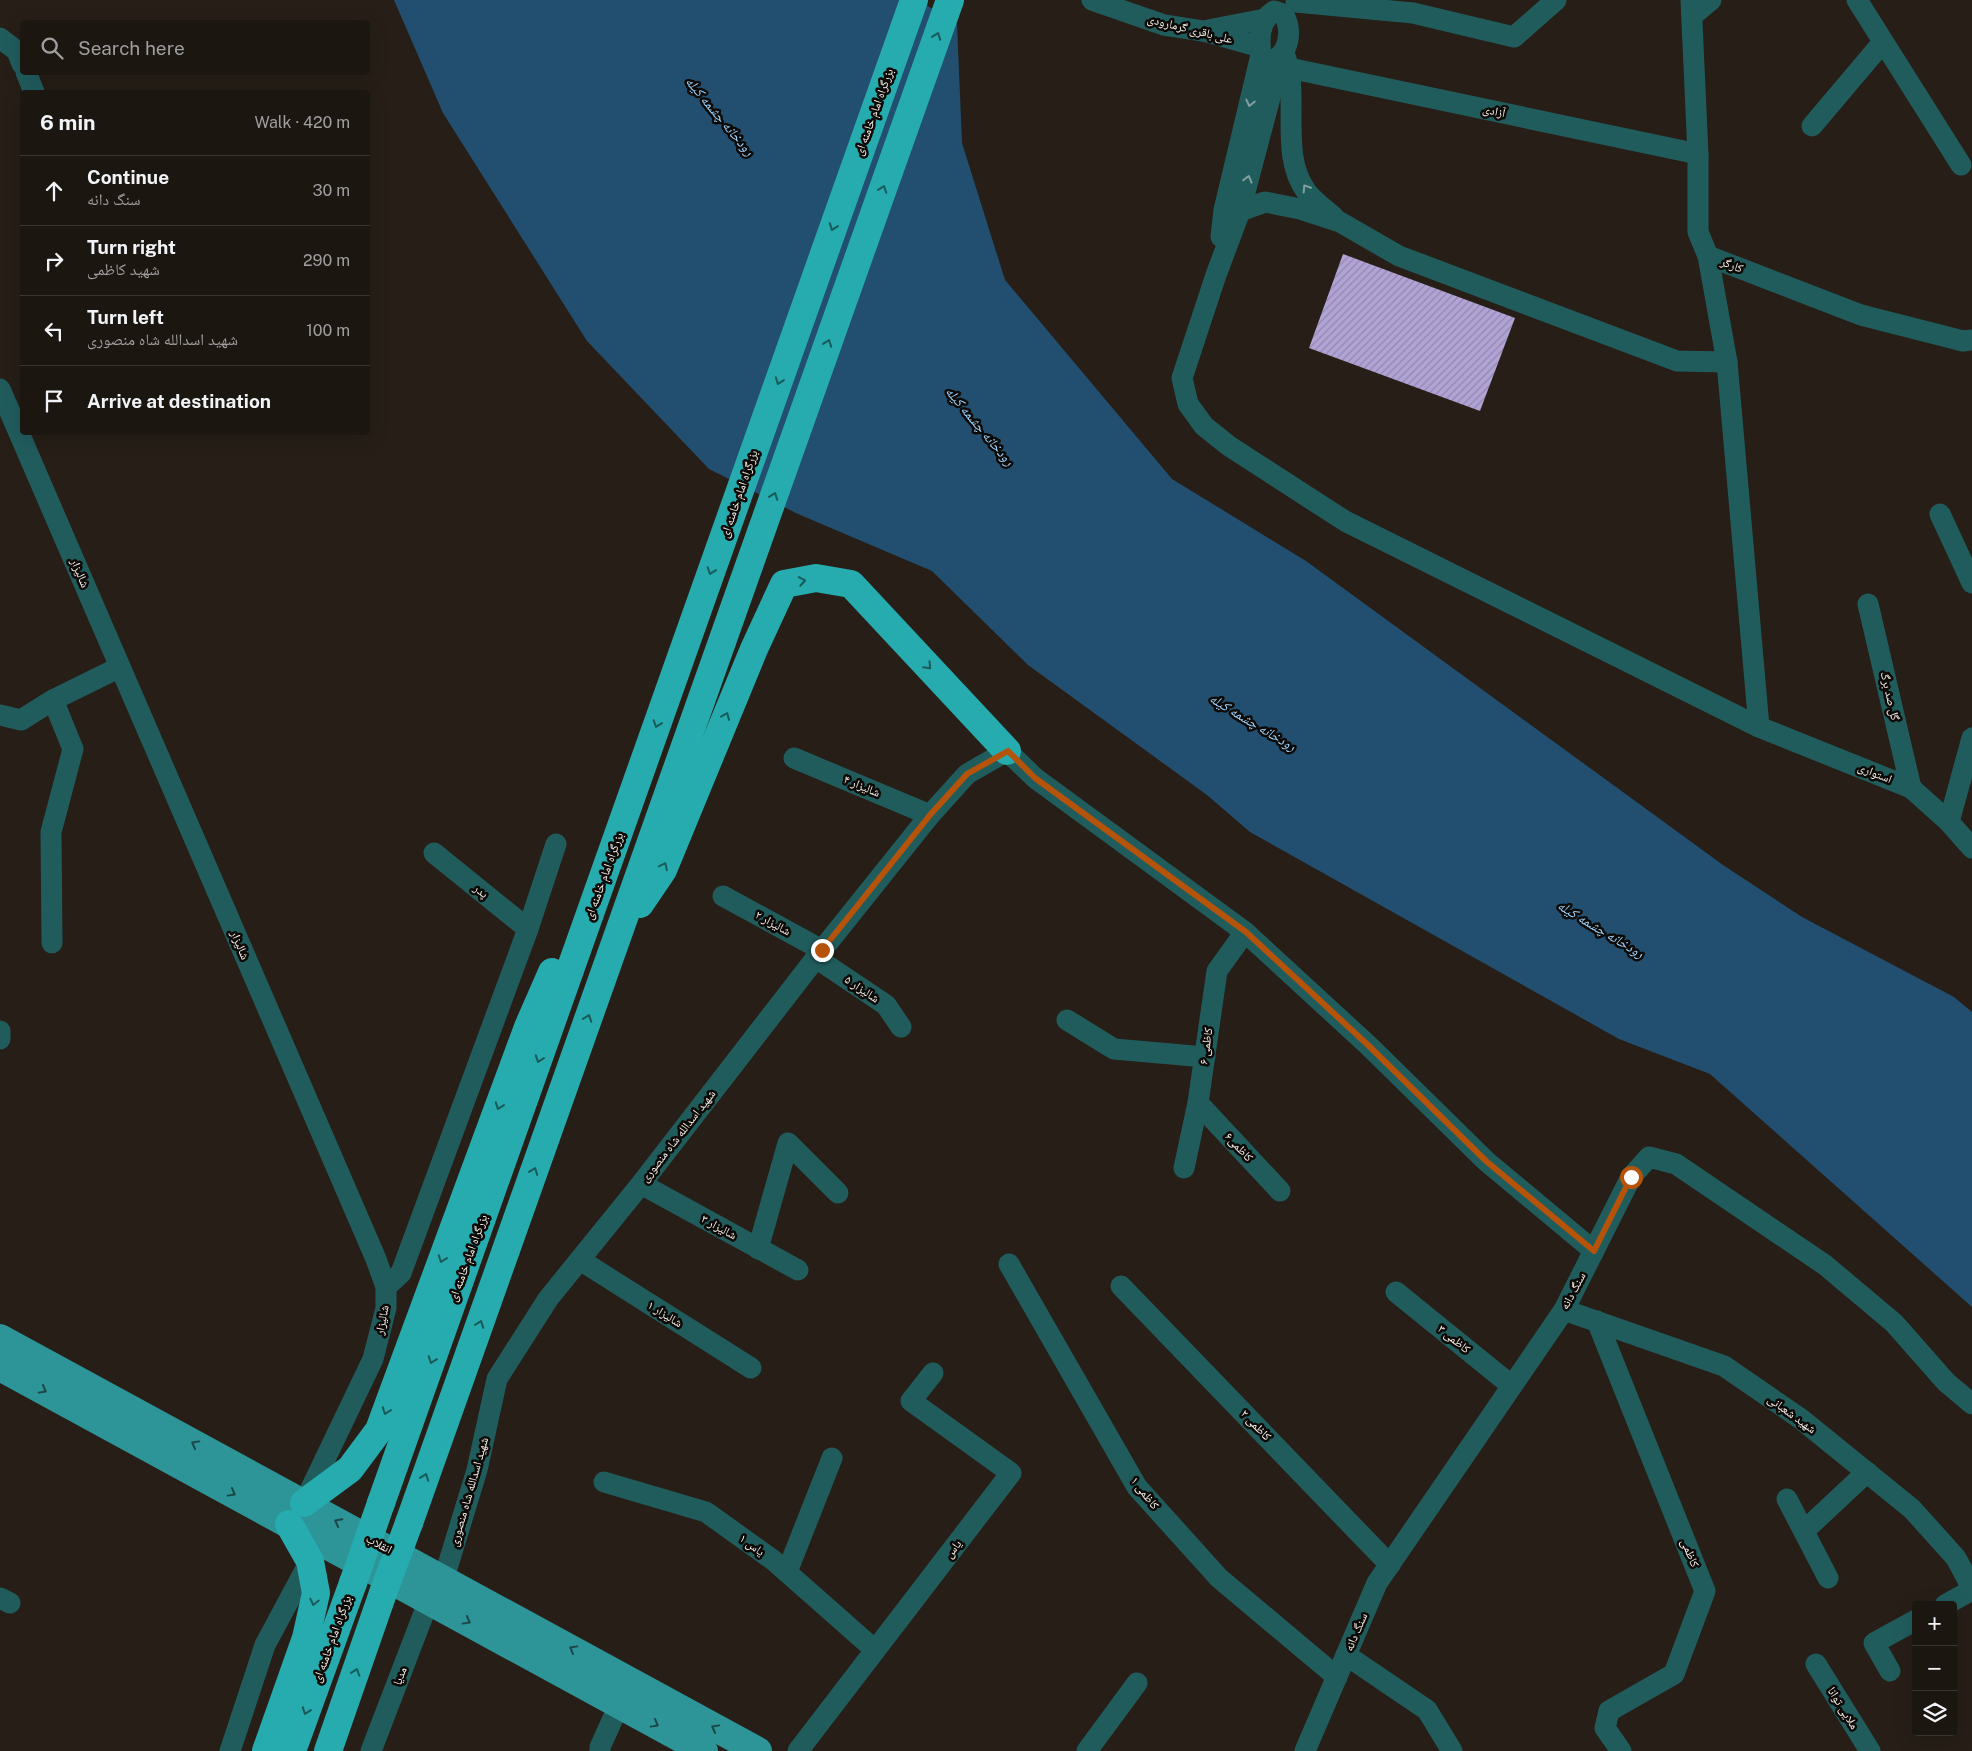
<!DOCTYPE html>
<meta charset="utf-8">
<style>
body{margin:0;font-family:"Public Sans","Noto Naskh Arabic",sans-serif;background:#251f1a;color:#f1f3f6}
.controls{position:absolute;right:15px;bottom:15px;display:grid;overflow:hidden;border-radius:5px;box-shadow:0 5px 20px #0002}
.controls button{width:45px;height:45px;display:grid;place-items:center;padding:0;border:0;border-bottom:1px solid #3a3531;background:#1c1611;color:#f1f3f6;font:25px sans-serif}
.stop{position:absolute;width:15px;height:15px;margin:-11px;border:4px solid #b45309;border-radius:50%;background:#fff}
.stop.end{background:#b45309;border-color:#fff;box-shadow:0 1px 5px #0008}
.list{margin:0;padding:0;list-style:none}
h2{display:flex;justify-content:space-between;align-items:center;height:65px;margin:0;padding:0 20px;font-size:21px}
h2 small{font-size:16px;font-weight:400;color:#a09f9f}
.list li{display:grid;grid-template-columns:32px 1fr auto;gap:15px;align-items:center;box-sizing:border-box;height:70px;padding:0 20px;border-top:1px solid #3a3531}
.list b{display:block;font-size:19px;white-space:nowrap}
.list p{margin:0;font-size:16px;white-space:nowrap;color:#a09f9f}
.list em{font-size:16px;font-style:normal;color:#a09f9f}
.icon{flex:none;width:28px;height:28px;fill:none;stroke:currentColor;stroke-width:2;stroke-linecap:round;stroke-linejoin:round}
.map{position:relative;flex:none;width:1972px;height:1751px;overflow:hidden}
.search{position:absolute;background:#1c1611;box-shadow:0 5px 20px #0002;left:20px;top:20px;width:350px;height:55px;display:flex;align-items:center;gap:12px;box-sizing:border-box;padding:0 18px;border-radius:5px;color:#a09f9f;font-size:19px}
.panel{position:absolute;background:#1c1611;box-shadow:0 5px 20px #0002;left:20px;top:90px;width:350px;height:345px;border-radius:5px}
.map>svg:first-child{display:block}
.water{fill:#224f70}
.building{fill:url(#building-hatch)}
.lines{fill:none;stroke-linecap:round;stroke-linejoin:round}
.minor{stroke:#215c5d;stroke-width:21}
.major{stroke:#2d9497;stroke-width:28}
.highway{stroke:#26abae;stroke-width:28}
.highway-bridge{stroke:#26abae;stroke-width:28}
.oneway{stroke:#195a5a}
.oneway2{stroke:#82a09f}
.oneway3{stroke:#1b4847}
.route{stroke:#b45309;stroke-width:6}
.labels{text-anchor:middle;stroke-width:5;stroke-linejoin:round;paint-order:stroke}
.street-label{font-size:12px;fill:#f9f3ef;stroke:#0c0906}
.water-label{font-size:14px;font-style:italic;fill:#9cd2fe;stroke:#0c0906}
</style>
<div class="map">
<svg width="1972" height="1751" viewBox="0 0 1972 1751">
<defs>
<pattern id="building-hatch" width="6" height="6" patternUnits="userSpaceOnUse" patternTransform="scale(1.25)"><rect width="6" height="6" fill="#b1a3d6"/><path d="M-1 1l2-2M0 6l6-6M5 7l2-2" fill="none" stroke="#9288ab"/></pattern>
</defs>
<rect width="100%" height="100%" fill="#261e17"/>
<polygon class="water" points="394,0 918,0 957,24 962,143 1005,280 1172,479 1306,561 1723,865 1802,917 1954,997 1972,1012 1972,1307 1710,1074 1619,1039 1250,832 1207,795 1028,665 932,571 798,514 709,469 587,341 443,113"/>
<polygon class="building" points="1343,254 1515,318 1480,411 1309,348"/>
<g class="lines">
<g class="minor">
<polyline points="1092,0 1164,25 1203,31 1260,47"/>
<polyline points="1691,0 1698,154 1698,232 1708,256 1861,315 1963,341 1972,340"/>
<polyline points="1857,0 1961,165"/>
<polyline points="1296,2 1413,13 1514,37 1556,0"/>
<path d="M1274,11l9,3c10,14 7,42 -13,47l-9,-6c-2,-14 -2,-35 13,-44z"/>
<polyline points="1692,16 1711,0"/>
<polyline points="1208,30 1265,19"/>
<polyline points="0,38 17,51 22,64"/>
<polyline points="1281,56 1240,211 1216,275 1182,378 1188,404 1204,426 1229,446 1345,521 1759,727 1911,788 1949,822 1972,848"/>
<path d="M1285,56c15,40 -6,98 21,135 7,10 19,18 28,26"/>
<polyline points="1289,68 1698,154"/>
<polyline points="26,72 34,92"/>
<polyline points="1812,126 1883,42"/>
<polyline points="1240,211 1265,202 1300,209 1340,222 1399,256 1677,361 1727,362 1708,256"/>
<polyline points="1221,237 1224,210 1261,55"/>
<polyline points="1727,362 1759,727"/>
<polyline points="0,389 376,1259 386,1287 386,1308 373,1359 304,1503"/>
<polyline points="1940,514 1972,583"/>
<polyline points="1868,604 1911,788"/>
<polyline points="0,715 21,720 53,700 120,667"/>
<polyline points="794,758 930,815"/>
<polyline points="1949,822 1972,738"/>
<polyline points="434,853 528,929"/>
<polyline points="723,896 822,950"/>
<polyline points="52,943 51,832 73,749 53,700"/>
<polyline points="816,958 886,1005 901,1027"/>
<polyline points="1067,1020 1114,1049 1205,1057"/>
<polyline points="0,1031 0,1039"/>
<polyline points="1198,1103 1280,1191"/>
<polyline points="1184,1168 1198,1103 1217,971 1245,932"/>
<polyline points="641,1184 798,1270"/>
<polyline points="758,1249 788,1143 838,1193"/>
<polyline points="580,1260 751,1368"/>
<polyline points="1009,1264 1137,1487 1219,1578 1337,1677"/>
<polyline points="1121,1286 1390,1565"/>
<polyline points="386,1287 401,1273 528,929 556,844"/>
<polyline points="1396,1292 1512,1386"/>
<polyline points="1564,1310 1724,1366 1801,1419 1912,1509 1956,1558 1972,1588"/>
<polyline points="1597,1321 1705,1591 1674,1674 1609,1711 1605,1728 1621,1751"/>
<polyline points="604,1482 706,1512 773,1560 875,1650"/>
<polyline points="1787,1499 1828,1578"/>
<polyline points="1804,1531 1867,1472"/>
<polyline points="787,1572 832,1458"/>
<polyline points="444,1578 477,1470 497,1379 548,1299 641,1184 822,950 930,815 967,774 1007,751 1035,778 1245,932 1369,1046 1486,1161 1594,1251"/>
<polyline points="0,1598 10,1603"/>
<polyline points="1945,1605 1972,1590"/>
<polyline points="1346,1655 1427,1710 1452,1751"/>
<polyline points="1816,1664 1870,1751"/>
<polyline points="1890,1671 1874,1643 1916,1620"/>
<polyline points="230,1751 265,1645 310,1561"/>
<polyline points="371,1751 429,1600"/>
<polyline points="600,1751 600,1747 619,1705"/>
<polyline points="798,1751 1011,1473 911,1401 933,1373"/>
<polyline points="1087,1751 1137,1683"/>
<polyline points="1305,1751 1377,1583 1564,1310 1631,1177 1649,1157 1676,1164 1825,1265 1894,1323 1946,1382 1972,1404"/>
</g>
<g class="major">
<polyline points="0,1338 758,1751"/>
<polyline points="0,1367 704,1751"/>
</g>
<g class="highway">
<polyline points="640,904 663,870 754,649 784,584 816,578 851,584 1007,751"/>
<polyline points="304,1503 350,1469 379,1430 528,1027 552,972"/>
<polyline points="381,1503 914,0"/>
<polyline points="409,1523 950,0"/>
<polyline points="266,1751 306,1638 316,1593 310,1561 289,1524"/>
<polyline points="292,1751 353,1583"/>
<polyline points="328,1751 383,1593"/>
</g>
<g class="highway-bridge">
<polyline points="353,1583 381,1503"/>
<polyline points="383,1593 409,1523"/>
</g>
</g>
<defs><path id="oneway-chevron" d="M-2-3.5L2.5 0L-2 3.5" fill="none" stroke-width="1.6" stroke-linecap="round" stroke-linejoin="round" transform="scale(1.25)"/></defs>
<g class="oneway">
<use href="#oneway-chevron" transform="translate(937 36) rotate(-70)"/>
<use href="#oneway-chevron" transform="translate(883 189) rotate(-70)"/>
<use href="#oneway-chevron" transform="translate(833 227) rotate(110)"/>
<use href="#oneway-chevron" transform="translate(828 343) rotate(-70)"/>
<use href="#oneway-chevron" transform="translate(779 381) rotate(110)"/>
<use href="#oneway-chevron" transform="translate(774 496) rotate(-70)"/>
<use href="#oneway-chevron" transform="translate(711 571) rotate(109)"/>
<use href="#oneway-chevron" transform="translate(802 581) rotate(-10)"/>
<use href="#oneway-chevron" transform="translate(928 666) rotate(47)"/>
<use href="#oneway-chevron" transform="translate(726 716) rotate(-67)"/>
<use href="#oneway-chevron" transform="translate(657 724) rotate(109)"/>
<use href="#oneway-chevron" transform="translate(664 866) rotate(-64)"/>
<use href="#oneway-chevron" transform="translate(588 1018) rotate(-70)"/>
<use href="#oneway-chevron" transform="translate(539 1059) rotate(110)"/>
<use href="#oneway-chevron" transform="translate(499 1106) rotate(110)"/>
<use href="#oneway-chevron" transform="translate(534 1171) rotate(-70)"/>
<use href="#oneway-chevron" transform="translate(442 1259) rotate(110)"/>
<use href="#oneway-chevron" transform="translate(480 1324) rotate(-70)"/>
<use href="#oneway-chevron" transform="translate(432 1360) rotate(110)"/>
<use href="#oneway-chevron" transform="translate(386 1411) rotate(110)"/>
<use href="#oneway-chevron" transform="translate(425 1477) rotate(-70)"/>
<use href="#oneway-chevron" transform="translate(314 1602) rotate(103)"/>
<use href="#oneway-chevron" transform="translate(356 1672) rotate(-71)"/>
<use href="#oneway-chevron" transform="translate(306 1711) rotate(110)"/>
</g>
<g class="oneway2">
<use href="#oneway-chevron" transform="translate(1250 103) rotate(103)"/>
<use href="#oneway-chevron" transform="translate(1248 179) rotate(-75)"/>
<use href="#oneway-chevron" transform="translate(1306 188) rotate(-123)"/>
</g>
<g class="oneway3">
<use href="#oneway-chevron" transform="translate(43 1390) rotate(29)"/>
<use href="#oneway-chevron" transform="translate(195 1444) rotate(-151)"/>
<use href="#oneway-chevron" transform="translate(232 1493) rotate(29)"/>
<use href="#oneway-chevron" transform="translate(338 1522) rotate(-152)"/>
<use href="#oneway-chevron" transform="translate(467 1621) rotate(29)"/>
<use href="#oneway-chevron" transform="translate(573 1649) rotate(-151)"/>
<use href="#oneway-chevron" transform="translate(655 1724) rotate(29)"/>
<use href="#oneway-chevron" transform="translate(715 1728) rotate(-151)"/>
</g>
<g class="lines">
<polyline class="route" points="822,950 930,815 967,774 1008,751 1035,778 1246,932 1369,1046 1486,1161 1594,1251 1631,1177"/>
</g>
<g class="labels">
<g class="street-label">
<text transform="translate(1190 29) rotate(14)" y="4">علی باقری گرمارودی</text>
<text transform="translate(1494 111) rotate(12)" y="4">آزادی</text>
<text transform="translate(874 112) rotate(-70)" y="4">بزرگراه امام خامنه ای</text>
<text transform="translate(1732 265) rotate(21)" y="4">کارگر</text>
<text transform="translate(739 494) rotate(-71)" y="4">بزرگراه امام خامنه ای</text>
<text transform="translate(80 573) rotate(67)" y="4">شالیزار</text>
<text transform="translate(1890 696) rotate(77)" y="4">گل صد برگ</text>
<text transform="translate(1875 773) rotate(22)" y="4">استواری</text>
<text transform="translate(862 786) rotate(23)" y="4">شالیزار ۴</text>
<text transform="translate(604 876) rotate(-70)" y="4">بزرگراه امام خامنه ای</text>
<text transform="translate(481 891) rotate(39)" y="4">پدر</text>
<text transform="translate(773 923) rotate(29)" y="4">شالیزار ۲</text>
<text transform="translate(240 945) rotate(67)" y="4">شالیزار</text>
<text transform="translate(862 989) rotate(34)" y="4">شالیزار ۵</text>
<text transform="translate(1206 1046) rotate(-82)" y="4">کاظمی ۶</text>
<text transform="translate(678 1136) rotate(-52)" y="4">شهید اسدالله شاه منصوری</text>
<text transform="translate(1239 1147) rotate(47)" y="4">کاظمی۶</text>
<text transform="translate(719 1227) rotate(29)" y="4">شالیزار ۳</text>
<text transform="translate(468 1258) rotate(-70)" y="4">بزرگراه امام خامنه ای</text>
<text transform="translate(1573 1291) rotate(-62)" y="4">سنگ دانه</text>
<text transform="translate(665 1314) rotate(32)" y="4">شالیزار ۱</text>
<text transform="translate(382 1320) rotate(-79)" y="4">شالیزار</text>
<text transform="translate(1454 1339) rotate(39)" y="4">کاظمی ۳</text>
<text transform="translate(1792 1414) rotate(36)" y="4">شهید شعبانی</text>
<text transform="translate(1256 1425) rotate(46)" y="4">کاظمی ۲</text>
<text transform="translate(469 1492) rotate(-74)" y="4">شهید اسدالله شاه منصوری</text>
<text transform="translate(1145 1493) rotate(52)" y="4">کاظمی ۱</text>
<text transform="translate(379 1544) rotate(28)" y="4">انقلاب</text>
<text transform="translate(752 1545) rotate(36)" y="4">یاس ۱</text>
<text transform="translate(953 1549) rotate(-53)" y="4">یاس</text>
<text transform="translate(1690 1553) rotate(68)" y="4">کاظمی</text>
<text transform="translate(1356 1632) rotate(-67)" y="4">سنگ دانه</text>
<text transform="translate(332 1639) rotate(-70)" y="4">بزرگراه امام خامنه ای</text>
<text transform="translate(400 1676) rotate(-69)" y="4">مدیا</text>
<text transform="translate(1843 1708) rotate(58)" y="4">ملایی توانا</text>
</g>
<g class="water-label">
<text transform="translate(720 116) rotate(50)" y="5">رودخانه چشمه کیله</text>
<text transform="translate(980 426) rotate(50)" y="5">رودخانه چشمه کیله</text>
<text transform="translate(1253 722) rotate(31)" y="5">رودخانه چشمه کیله</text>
<text transform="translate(1601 929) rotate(31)" y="5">رودخانه چشمه کیله</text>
</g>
</g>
</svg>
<div class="controls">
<button>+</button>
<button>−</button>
<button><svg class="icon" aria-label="layers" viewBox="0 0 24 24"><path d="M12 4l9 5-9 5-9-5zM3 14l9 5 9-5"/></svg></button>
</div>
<div class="stop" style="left:1631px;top:1177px"></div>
<div class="stop end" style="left:822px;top:950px"></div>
<div class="search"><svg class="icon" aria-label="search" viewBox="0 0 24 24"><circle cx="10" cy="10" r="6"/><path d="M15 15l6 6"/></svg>Search here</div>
<section class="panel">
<h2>6 min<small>Walk · 420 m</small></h2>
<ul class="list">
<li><svg class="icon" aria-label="ahead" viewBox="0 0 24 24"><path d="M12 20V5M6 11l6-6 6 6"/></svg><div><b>Continue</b><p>سنگ دانه</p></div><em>30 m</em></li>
<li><svg class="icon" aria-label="right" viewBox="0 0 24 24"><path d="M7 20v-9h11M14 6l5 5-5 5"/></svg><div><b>Turn right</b><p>شهید کاظمی</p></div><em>290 m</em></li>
<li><svg class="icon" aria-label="left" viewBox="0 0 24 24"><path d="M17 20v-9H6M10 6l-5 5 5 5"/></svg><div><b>Turn left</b><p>شهید اسدالله شاه منصوری</p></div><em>100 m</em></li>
<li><svg class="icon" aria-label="arrive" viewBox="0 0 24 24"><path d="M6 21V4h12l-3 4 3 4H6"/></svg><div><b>Arrive at destination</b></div></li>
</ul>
</section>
</div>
